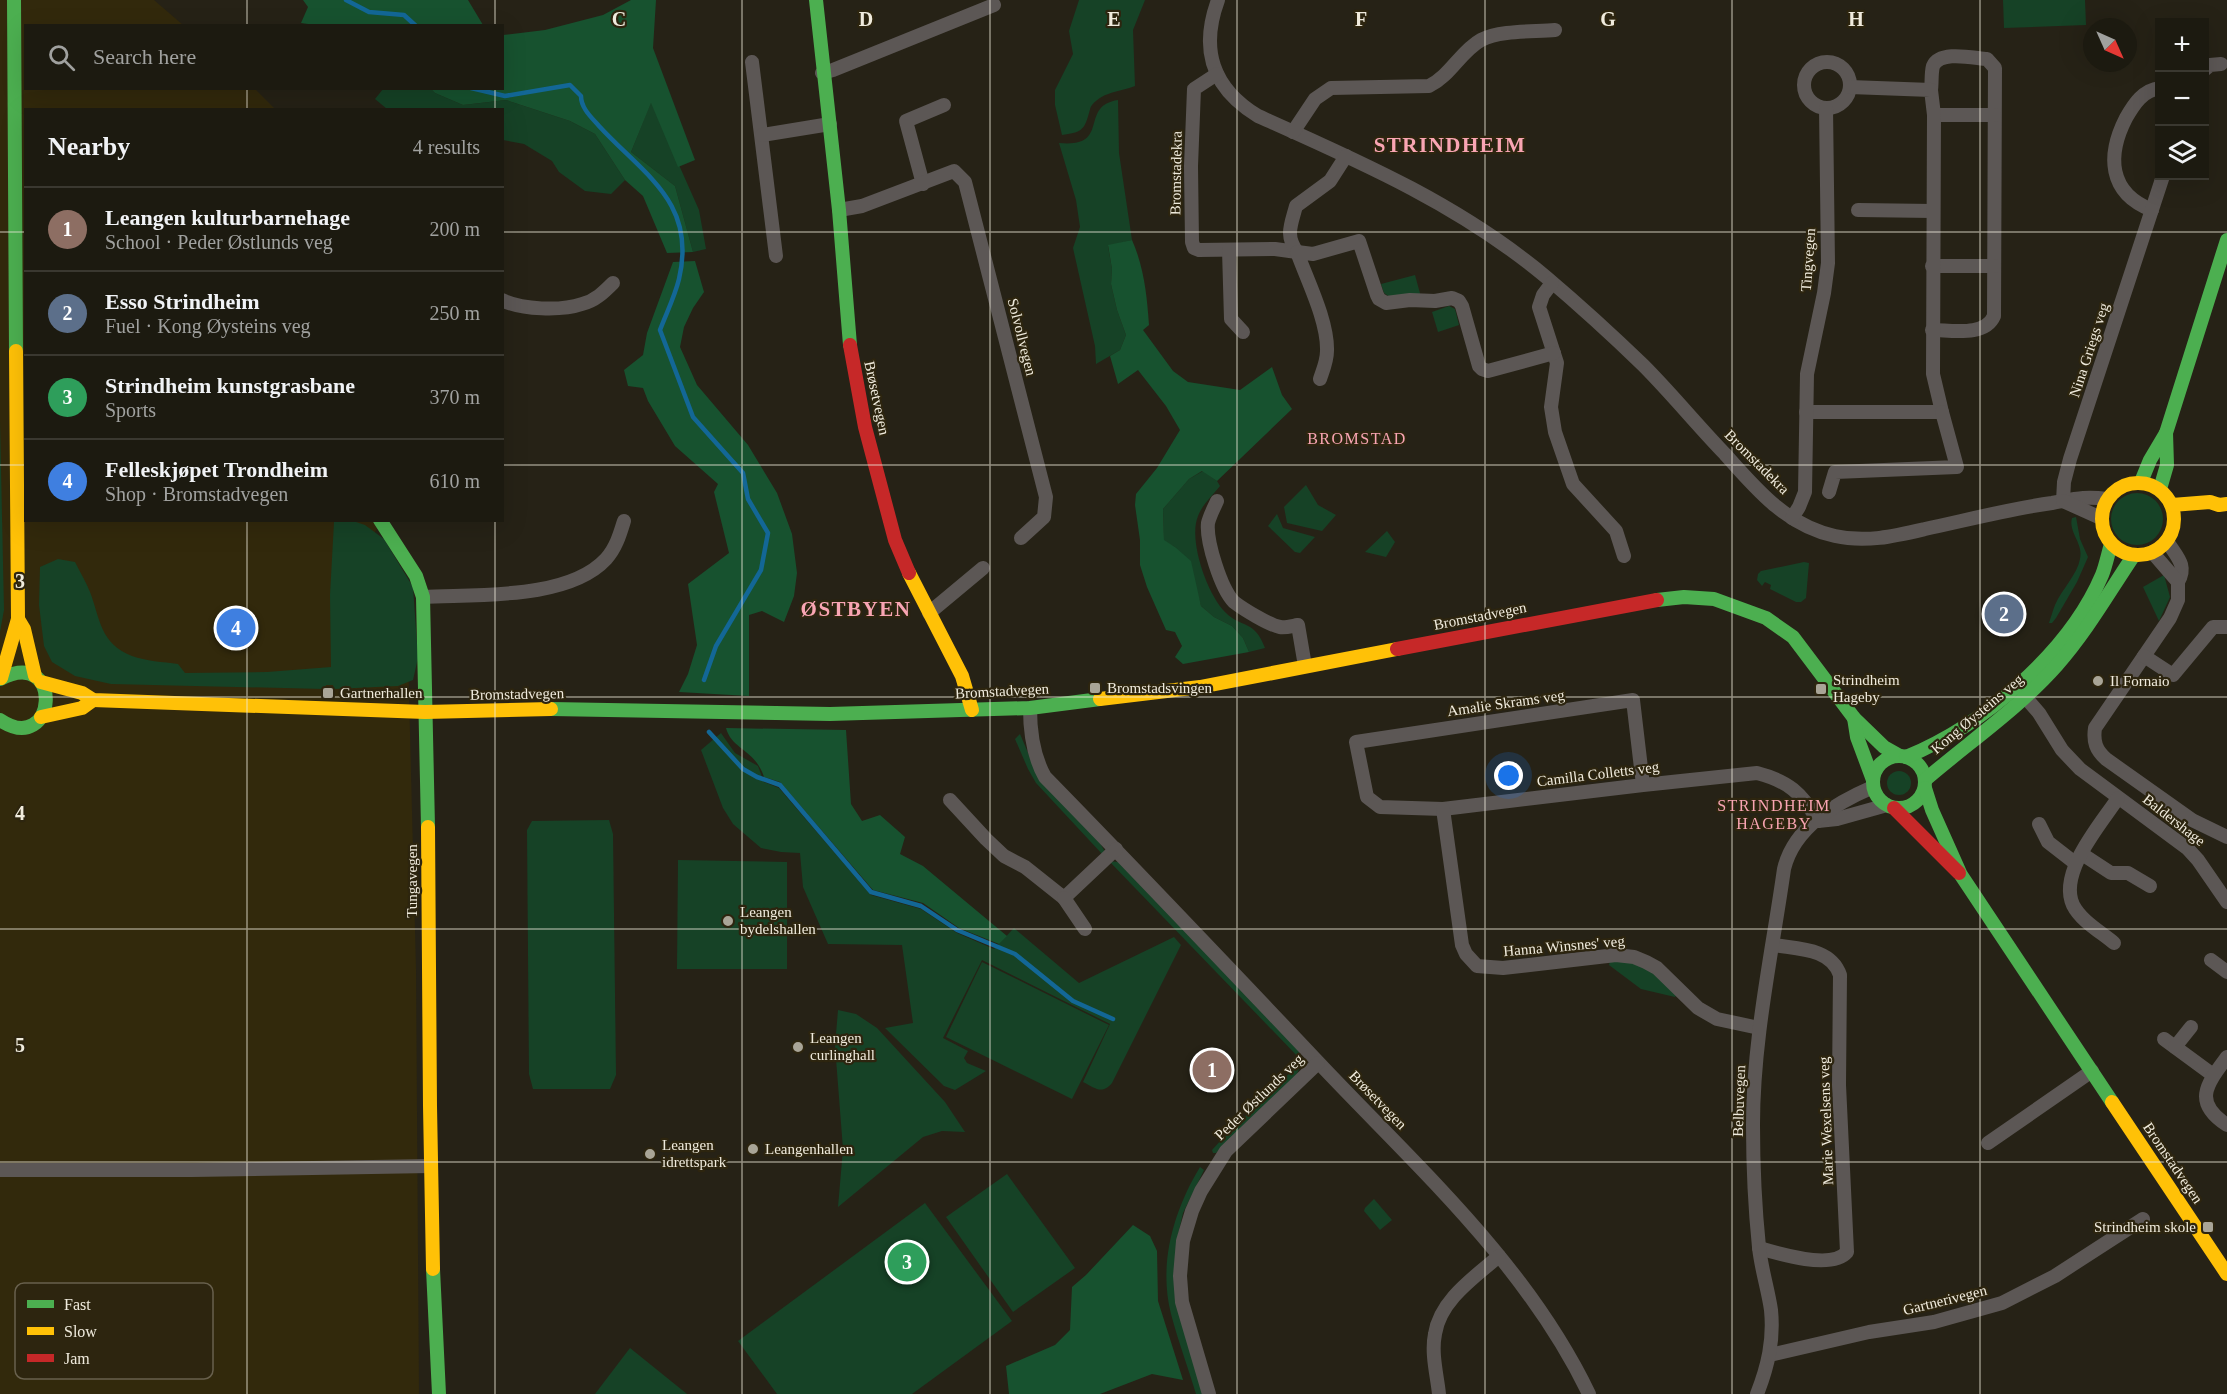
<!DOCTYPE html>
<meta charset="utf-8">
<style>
body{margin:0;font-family:"Times New Roman",serif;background:#252319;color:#f1f3f6}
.controls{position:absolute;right:18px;top:18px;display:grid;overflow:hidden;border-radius:0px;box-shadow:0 6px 24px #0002}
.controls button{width:54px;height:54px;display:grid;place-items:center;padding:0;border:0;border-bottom:2px solid #3a3830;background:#1c1a10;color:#f1f3f6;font:30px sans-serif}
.compass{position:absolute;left:2083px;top:18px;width:54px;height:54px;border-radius:50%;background:#1c1a10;box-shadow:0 6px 24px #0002;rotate:135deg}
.you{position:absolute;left:1509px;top:776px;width:21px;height:21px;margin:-15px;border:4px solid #fff;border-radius:50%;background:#1a73e8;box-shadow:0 0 0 9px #1a73e833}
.badge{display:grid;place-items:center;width:39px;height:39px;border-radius:50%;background:#2563eb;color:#fff;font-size:20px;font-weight:700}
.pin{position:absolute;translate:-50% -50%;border:3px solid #fff;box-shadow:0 2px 6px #0006}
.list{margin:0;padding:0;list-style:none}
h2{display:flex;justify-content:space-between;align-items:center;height:78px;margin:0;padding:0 24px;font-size:26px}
h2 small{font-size:20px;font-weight:400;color:#a0a19f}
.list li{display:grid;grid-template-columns:39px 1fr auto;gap:18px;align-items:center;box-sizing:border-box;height:84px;padding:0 24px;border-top:2px solid #3a3830}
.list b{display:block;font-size:22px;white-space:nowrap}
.list p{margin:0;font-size:20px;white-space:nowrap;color:#a0a19f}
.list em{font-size:20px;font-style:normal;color:#a0a19f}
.icon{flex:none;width:33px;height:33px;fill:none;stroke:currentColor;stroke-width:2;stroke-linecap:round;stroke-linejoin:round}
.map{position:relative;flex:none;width:2227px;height:1394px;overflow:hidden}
.search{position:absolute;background:#1c1a10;box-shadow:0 6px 24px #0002;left:24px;top:24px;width:480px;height:66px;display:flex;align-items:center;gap:15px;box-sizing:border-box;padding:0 21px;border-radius:0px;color:#a0a19f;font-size:22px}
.panel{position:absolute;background:#1c1a10;box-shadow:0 6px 24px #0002;left:24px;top:108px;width:480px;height:414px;border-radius:0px}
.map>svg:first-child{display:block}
.built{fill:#32290c}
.green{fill:#164226}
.forest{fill:#17522f}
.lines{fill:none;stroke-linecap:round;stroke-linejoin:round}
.stream{stroke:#136796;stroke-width:4.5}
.street{stroke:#5c5755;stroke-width:14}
.fast{stroke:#4caf50;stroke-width:14}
.slow{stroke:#ffc107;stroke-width:14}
.jam{stroke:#c62828;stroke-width:14}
.grid{fill:none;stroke:#f0ebdd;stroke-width:1.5;stroke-opacity:0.55}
.poi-dot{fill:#a9a597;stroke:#2d250f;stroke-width:2}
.labels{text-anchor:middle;stroke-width:4.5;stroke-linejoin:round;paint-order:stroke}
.street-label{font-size:15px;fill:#f0ebdd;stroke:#2d250f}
.poi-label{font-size:15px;fill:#f0ebdd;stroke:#2d250f;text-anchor:start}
.neighbourhood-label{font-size:16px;letter-spacing:1.5px;fill:#f9a5b3;stroke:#2d250f}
.district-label{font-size:21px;font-weight:bold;letter-spacing:1.5px;fill:#f9a5b3;stroke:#2d250f}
.key{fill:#2d250f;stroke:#68604d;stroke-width:1.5}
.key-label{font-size:16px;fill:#f0ebdd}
.grid-label{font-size:20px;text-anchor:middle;font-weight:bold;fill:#f0ebdd;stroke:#2d250f;stroke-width:4.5;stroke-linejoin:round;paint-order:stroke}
</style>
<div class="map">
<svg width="2227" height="1394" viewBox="0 0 2227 1394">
<rect width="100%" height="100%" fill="#262216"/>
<polygon class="built" points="0,0 154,0 183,25 26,26 26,88 255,89 275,109 26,110 26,520 382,521 373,535 406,575 416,969 419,1394 0,1394"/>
<g class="green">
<path d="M1079,0h66l-12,30 2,56c-15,6 -31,5 -43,19 -2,2 -2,5 -3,8 -5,19 -9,19 -27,22l-7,-30v-15l18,-36 -4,-23z"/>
<polygon points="2003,0 2085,0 2086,25 2004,28"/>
<polygon points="383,89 431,89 435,93 463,105 506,100 570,121 595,134 625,180 611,194 585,191 559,172 552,161 524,144 503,140 502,110 387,109 375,99"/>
<path d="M1118,100l1,53 13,87 -24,6 4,23 -1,15 6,26 9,25 -6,15 -24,14 -1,-18 -22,-98 7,-21 -4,-27 -17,-57c53,5 19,-37 59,-43z"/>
<polygon points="651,102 699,210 706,249 693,252 675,186 631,152"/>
<polygon points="1415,275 1421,297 1403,294 1390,297 1384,293 1381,284"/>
<polygon points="1449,306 1455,309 1459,325 1438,332 1432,312"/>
<polygon points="0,421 4,610 0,632"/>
<path d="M1203,471l14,10 3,5c-7,9 -18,19 -22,30 -10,24 9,78 27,96 17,17 29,7 40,36l-16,4 -6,-14 -11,-12 -18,-9 -13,-11 -5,-18 -21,-41 -11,-6 -1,-32 26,-30z"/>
<polygon points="1306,485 1318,505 1336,515 1322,531 1287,523 1284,507"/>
<circle cx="2137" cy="519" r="26"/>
<polygon points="1277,514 1283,528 1315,537 1300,553 1295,552 1268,526"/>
<path d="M2076,517l4,22 8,18 -11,25 -21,36 -4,5h-3c2,-6 4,-13 6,-18 7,-16 22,-30 25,-46 4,-15 -12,-27 -8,-41z"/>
<path d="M342,521h11l12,4 19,14 29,48 5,71 -5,22 -15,6 -64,3 -1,-4h-7l-1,4 -214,-5 -36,-8 -23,-14 -8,-16 -5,-41 1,-38 18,-8 17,3c5,10 11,20 15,30 10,26 10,52 42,64 14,5 31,6 46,8l7,9 82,-1 64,-5 -1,-72 4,-73z"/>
<polygon points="1387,531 1395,542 1386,557 1365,552"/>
<polygon points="1804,562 1809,563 1806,598 1801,602 1796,602 1770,589 1771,585 1765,582 1762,586 1757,580 1758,574 1761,571"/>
<polygon points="2164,575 2170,597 2159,621 2143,587"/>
<path d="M721,733l14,20 23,13 6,16 15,6 92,107 50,14 36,24 37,16 20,-21 65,55 95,-46 7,8 -69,138c-10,12 -17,5 -29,-1l27,-58 -128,-64 -39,78 25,13 -4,7 3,5 19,8 -31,19 -11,-4 -59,-58 28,-5 -11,-78 -74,-1 -25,-57 -3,-34 -19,-1 -20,-4 -28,-24 -10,-16 -22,-58z"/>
<polygon points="1020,734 1038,776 1100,843 1104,850 1103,855 1036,783 1028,769 1015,739"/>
<circle cx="1899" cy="783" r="12"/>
<polygon points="609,820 613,834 616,1075 610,1089 533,1089 529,1074 527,830 532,821"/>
<polygon points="678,860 787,862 787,969 677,969"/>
<polygon points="1109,861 1118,862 1298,1048 1301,1060"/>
<polygon points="1623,960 1649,968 1677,994 1675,997 1641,989 1609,965 1610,961"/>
<polygon points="982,962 1109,1025 1072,1099 946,1037"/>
<polygon points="838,1010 856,1014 877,1028 945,1102 965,1132 942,1131 923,1137 838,1207 843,1149 835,1046"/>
<polygon points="1295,1068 1299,1069 1297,1074 1216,1153 1213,1153 1212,1150 1223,1138"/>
<path d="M1200,1167l4,3 -21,43 -7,31v60l27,90h-7c-8,-27 -18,-53 -25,-80 -13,-51 3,-104 29,-147z"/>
<polygon points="1007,1174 1075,1268 1013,1312 946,1217"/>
<polygon points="1374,1199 1392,1220 1380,1230 1364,1211 1365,1208"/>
<polygon points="925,1203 1012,1321 912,1394 777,1394 738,1341"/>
<polygon points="630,1348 687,1394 595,1394"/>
</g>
<g class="forest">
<polygon points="303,0 468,0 483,25 322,26 301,23 308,7"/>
<polygon points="631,0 656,0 653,48 695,160 678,167 651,103 631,152 675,186 693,252 667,253 643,196 625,180 595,134 570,121 506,100 463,105 435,93 431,89 502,88 503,35 545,30 603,15"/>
<path d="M1132,240c12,27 15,56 17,85l-6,5 30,41 15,11 52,8 32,-23 10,28 10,14 -75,72 -15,-10 -13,8 -26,30 1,31 11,7 16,14 10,45 13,11 18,9 11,12 6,14 -66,12 -8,-7 7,-11 -7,-14 -9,-2 -19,-43 -7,-22v-25l-5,-35 1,-11 21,-26 23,-38 -14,-24 -28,-36 -20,14 -8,-28 10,-6 6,-15 -9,-25 -6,-26 1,-15 -4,-24z"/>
<polygon points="695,261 704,292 693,308 684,327 680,347 697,385 748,445 777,493 792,534 797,573 794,596 784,622 762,611 749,615 749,696 679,692 688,674 697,645 688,584 729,553 714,492 718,484 675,446 648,401 643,388 628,386 624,370 643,355 647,333 673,262"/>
<path d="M726,728l120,2 5,74 11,17 18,-6 25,22 -5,17 23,12 84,70 -8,8 -40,-16 -36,-25 -50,-13 -93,-108 -16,-5c-9,-28 -32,-27 -38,-49z"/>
<polygon points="1133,1225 1150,1236 1157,1251 1158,1301 1183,1380 1152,1374 1100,1394 1009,1394 1006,1366 1055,1345 1070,1330 1072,1287 1086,1275"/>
</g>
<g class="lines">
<g class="stream">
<polyline points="346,0 369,12 404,15 416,26"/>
<path d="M471,88l34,8 65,-11 11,11c0,12 10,21 18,30 45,49 98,76 80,153 -4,17 -13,35 -19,51l33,87 50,56 5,26 20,34 -7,37 -45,76 -12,34"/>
<polyline points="709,732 743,769 757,777 780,785 871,892 921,906 957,930 1015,954 1073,1001 1113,1019"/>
</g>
<g class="street">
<path d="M1218,0c-18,49 -6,88 40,116 101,45 202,89 288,161 33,28 66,58 97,88 28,28 54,60 82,89 31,35 62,72 110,82 31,7 60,0 90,-7 42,-9 84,-20 127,-26 23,-4 32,-7 55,-4"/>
<circle cx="1827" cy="85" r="23"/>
<polyline points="752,62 776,256"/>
<polyline points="2204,70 2210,65 2221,64"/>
<polyline points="822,73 833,70 994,5"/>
<polyline points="1217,74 1194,89 1191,166 1192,242 1194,248 1199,250 1275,249 1297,252"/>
<path d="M1931,90c1,-7 0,-17 2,-24 7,-16 40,-8 54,-7l8,9 -1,248c-9,21 -43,14 -62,14"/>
<polyline points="1934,115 1994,115"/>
<path d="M1293,132l22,-33 16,-11 98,-2c21,-10 32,-35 52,-46 19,-10 53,-8 74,-10"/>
<polyline points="762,135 830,124"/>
<polyline points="923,184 906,121 944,105"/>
<polyline points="839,210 862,206 954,171 965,182 1046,497 1044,517 1021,538"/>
<polyline points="1858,210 1933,211"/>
<path d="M2152,210c-44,-17 -45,-55 -26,-92 8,-14 17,-28 34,-30"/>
<polyline points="1229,250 1231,319 1243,332"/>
<path d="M1297,252c-12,-17 -6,-27 -1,-46l34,-25 16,-25"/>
<polyline points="1932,266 1994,266"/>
<polyline points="1552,283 1543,295 1539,307 1557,363 1551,407 1555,432 1573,484 1616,531 1624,556"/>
<path d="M502,300c19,10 60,11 80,4 13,-3 22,-12 31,-21"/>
<path d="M1320,379c3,-9 7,-18 7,-28 1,-30 -20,-71 -30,-99l16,2 46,-13 18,54 2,4 7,4 24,-3 25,1 17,-3 7,3 3,5 17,60 3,3 6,2 66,-18"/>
<polyline points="1806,412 1942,412 1933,374 1934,115 1931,90 1850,87"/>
<polyline points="1829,492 1835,472 1957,467 1942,412"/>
<path d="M1217,501c-3,7 -7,14 -9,22 -2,18 13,66 26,79 9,7 35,23 46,25 5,1 12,-1 18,-2l7,41"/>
<polyline points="2063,501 2064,482 2070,459 2163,176"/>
<polyline points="2063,501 2101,518"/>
<polyline points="1792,518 1799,507 1805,492 1807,374 1824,293 1828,263 1826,108"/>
<path d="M2167,541c9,15 21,24 11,41"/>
<path d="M2152,552l26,30v18l-8,18 -75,110c-2,14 1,22 11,31l86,61 35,17"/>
<path d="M423,597c54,-3 145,3 183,-38 10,-11 14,-25 18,-38"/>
<polyline points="929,613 983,568"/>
<polyline points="2144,656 2173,675 2213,627 2227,627"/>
<polyline points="2025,697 2039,713 2062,750 2080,769 2188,849 2198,860 2227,902"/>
<path d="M1030,708c0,25 3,48 15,69 92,94 183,190 273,285 98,104 208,201 271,332"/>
<path d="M1643,785l-10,-85 -277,42 11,55 13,10 63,2 200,-24 114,-12c31,8 45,20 61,48"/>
<polyline points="950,800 986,839 1004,856 1025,867 1064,898 1116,849"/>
<polyline points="1443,809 1462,945 1466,954 1477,966 1503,968 1616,955 1634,957 1646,962 1657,968 1698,1008 1717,1019 1759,1028"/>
<polyline points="1818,821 1837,819 1887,805"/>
<polyline points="2039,824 2048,842 2075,863"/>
<polyline points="2082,854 2111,873 2128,873 2150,886"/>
<polyline points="1064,898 1085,929"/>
<path d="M2114,943c-13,-11 -33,-22 -41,-38 -15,-33 28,-81 45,-107"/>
<polyline points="2211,960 2227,972"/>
<polyline points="2164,1039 2213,1075"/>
<polyline points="2175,1047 2191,1027"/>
<path d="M2227,1057c-20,27 -35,45 0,68"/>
<polyline points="1988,1143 2092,1071"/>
<polyline points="0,1170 192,1170 431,1166"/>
<path d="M1759,1248c20,6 73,22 88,4l-8,-167 1,-110c-9,-27 -42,-26 -66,-30"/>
<polyline points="1770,1355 1869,1332 1934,1322 2002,1303 2055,1276 2143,1219"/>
<polyline points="1209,1394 1182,1302 1180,1276 1183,1241 1192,1211 1201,1191 1226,1151 1318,1063"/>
<path d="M1439,1394c-2,-19 -8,-41 -4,-60 5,-34 40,-57 64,-78"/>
<path d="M1757,1394c11,-28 17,-54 14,-84 -3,-21 -10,-42 -12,-63 -4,-39 -6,-82 -6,-122 0,-86 19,-171 31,-256 10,-42 52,-66 89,-82"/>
</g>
<g class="fast">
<polyline points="14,0 16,351"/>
<polyline points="816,0 839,210 850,345"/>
<polyline points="2141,482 2150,460 2166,433 2227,240"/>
<polyline points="2160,489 2167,465 2166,433"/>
<polyline points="380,520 416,576 423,597 428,827"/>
<polyline points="1657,600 1684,597 1714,599 1766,618 1793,637 1854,718 1884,747 1900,756"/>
<path d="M0,679c65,-34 57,79 0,41"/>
<polyline points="551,709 830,714 1030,708 1100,699"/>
<polyline points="1854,718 1857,737 1873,780"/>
<circle cx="1899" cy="782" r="26"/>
<path d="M1906,757c76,-31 163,-104 196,-182 4,-10 6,-21 9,-31"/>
<path d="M1925,780c44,-38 93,-71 132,-115 30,-34 52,-73 77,-110"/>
<polyline points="1925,788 1932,810 1961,875 2112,1102"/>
<polyline points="433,1269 439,1394"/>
</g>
<g class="slow">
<circle cx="2138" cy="519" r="36"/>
<polyline points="2172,505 2210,502 2219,505 2227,504"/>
<polyline points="909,573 962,676 972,710"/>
<polyline points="18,619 24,629 35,676"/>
<polyline points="1,678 18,619 16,351"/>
<polyline points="41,682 82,693 93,700 425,712 551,709"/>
<polyline points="1100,699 1200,687 1397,649"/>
<polyline points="41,717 82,708 93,700"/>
<polyline points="428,827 430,1106 433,1269"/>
<polyline points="2112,1102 2227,1274"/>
</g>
<g class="jam">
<polyline points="850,345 865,427 895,540 909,573"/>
<polyline points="1397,649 1657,600"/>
<polyline points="1894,808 1959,873"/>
</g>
</g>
<path class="grid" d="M247,0v26M495,0v26M742,0v1394M990,0v1394M1237,0v1394M1485,0v1394M1732,0v1394M1980,0v1394M247,88v22M495,88v22M0,232h26M502,232h1725M0,465h26M502,465h1725M247,520v874M495,520v874M0,697h2227M0,929h2227M0,1162h2227"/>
<g class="poi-dot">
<circle cx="2098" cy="681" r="6"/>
<rect x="1089" y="682" width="12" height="12" rx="3"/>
<rect x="1815" y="683" width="12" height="12" rx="3"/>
<rect x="322" y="687" width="12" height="12" rx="3"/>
<circle cx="728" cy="921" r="6"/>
<circle cx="798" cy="1047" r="6"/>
<circle cx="753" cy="1149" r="6"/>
<circle cx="650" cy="1154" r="6"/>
<rect x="2202" y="1221" width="12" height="12" rx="3"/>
</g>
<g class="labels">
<g class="street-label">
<text transform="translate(1176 173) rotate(-89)" y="5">Bromstadekra</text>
<text transform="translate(1808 260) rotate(-86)" y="5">Tingvegen</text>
<text transform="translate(1022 337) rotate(76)" y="5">Solvollvegen</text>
<text transform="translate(2089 350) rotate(-72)" y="5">Nina Griegs veg</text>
<text transform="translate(877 398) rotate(78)" y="5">Brøsetvegen</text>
<text transform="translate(1757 462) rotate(45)" y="5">Bromstadekra</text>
<text transform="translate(1480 616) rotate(-11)" y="5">Bromstadvegen</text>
<text transform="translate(1002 691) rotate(-3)" y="5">Bromstadvegen</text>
<text transform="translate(517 694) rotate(-1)" y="5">Bromstadvegen</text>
<text transform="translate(1506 703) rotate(-8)" y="5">Amalie Skrams veg</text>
<text transform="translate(1977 714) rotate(-40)" y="5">Kong Øysteins veg</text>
<text transform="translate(1598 774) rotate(-7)" y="5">Camilla Colletts veg</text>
<text transform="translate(2174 820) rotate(38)" y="5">Baldershage</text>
<text transform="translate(412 881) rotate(-90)" y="5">Tungavegen</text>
<text transform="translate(1564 946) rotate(-5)" y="5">Hanna Winsnes' veg</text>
<text transform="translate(1259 1097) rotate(-44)" y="5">Peder Østlunds veg</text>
<text transform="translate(1378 1100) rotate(46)" y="5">Brøsetvegen</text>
<text transform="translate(1739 1101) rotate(-88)" y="5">Belbuvegen</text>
<text transform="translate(1826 1121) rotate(-92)" y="5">Marie Wexelsens veg</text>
<text transform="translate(2173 1163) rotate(56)" y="5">Bromstadvegen</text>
<text transform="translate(1945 1300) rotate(-14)" y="5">Gartnerivegen</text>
</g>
<g class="poi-label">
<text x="1833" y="685">Strindheim<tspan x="1833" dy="17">Hageby</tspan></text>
<text x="2110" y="686">Il Fornaio</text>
<text x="1107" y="693">Bromstadsvingen</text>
<text x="340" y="698">Gartnerhallen</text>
<text x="740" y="917">Leangen<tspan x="740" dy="17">bydelshallen</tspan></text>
<text x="810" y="1043">Leangen<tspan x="810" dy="17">curlinghall</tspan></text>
<text x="662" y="1150">Leangen<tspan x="662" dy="17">idrettspark</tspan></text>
<text x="765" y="1154">Leangenhallen</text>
<text x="2196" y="1232" text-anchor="end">Strindheim skole</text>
</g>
<g class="neighbourhood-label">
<text x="1357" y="444">BROMSTAD</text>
<text x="1774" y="811">STRINDHEIM<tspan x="1774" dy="18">HAGEBY</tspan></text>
</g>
<g class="district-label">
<text x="1450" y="152">STRINDHEIM</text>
<text x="856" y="616">ØSTBYEN</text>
</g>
</g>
<rect x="15" y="1283" width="198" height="96" rx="9" class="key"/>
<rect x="27" y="1300" width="27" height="8" fill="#4caf50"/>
<rect x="27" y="1327" width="27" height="8" fill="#ffc107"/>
<rect x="27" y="1354" width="27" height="8" fill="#c62828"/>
<g class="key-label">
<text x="64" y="1310">Fast</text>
<text x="64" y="1337">Slow</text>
<text x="64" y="1364">Jam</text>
</g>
<g class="grid-label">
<text x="619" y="26">C</text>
<text x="866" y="26">D</text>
<text x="1114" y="26">E</text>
<text x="1361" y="26">F</text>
<text x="1608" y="26">G</text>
<text x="1856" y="26">H</text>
<text x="20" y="588">3</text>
<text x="20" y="820">4</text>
<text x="20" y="1052">5</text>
</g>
</svg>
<div class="controls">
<button>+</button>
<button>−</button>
<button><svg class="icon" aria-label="layers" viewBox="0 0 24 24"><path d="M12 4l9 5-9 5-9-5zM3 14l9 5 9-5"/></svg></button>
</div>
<svg class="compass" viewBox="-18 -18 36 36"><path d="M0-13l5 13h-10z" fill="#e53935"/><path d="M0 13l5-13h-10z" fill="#a0a19f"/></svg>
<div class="you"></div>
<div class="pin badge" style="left:1212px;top:1070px;background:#8d6e63">1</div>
<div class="pin badge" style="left:2004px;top:614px;background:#5c6f8a">2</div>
<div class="pin badge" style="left:907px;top:1262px;background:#2e9e5b">3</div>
<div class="pin badge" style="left:236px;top:628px;background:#3f7fe0">4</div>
<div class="search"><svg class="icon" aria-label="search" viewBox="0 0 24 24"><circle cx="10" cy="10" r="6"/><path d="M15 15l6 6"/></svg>Search here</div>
<section class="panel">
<h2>Nearby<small>4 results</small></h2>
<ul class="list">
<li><span class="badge" style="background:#8d6e63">1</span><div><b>Leangen kulturbarnehage</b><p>School · Peder Østlunds veg</p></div><em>200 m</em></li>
<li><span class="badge" style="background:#5c6f8a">2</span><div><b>Esso Strindheim</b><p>Fuel · Kong Øysteins veg</p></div><em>250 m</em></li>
<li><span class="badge" style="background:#2e9e5b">3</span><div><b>Strindheim kunstgrasbane</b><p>Sports</p></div><em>370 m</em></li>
<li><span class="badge" style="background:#3f7fe0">4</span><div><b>Felleskjøpet Trondheim</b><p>Shop · Bromstadvegen</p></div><em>610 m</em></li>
</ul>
</section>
</div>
